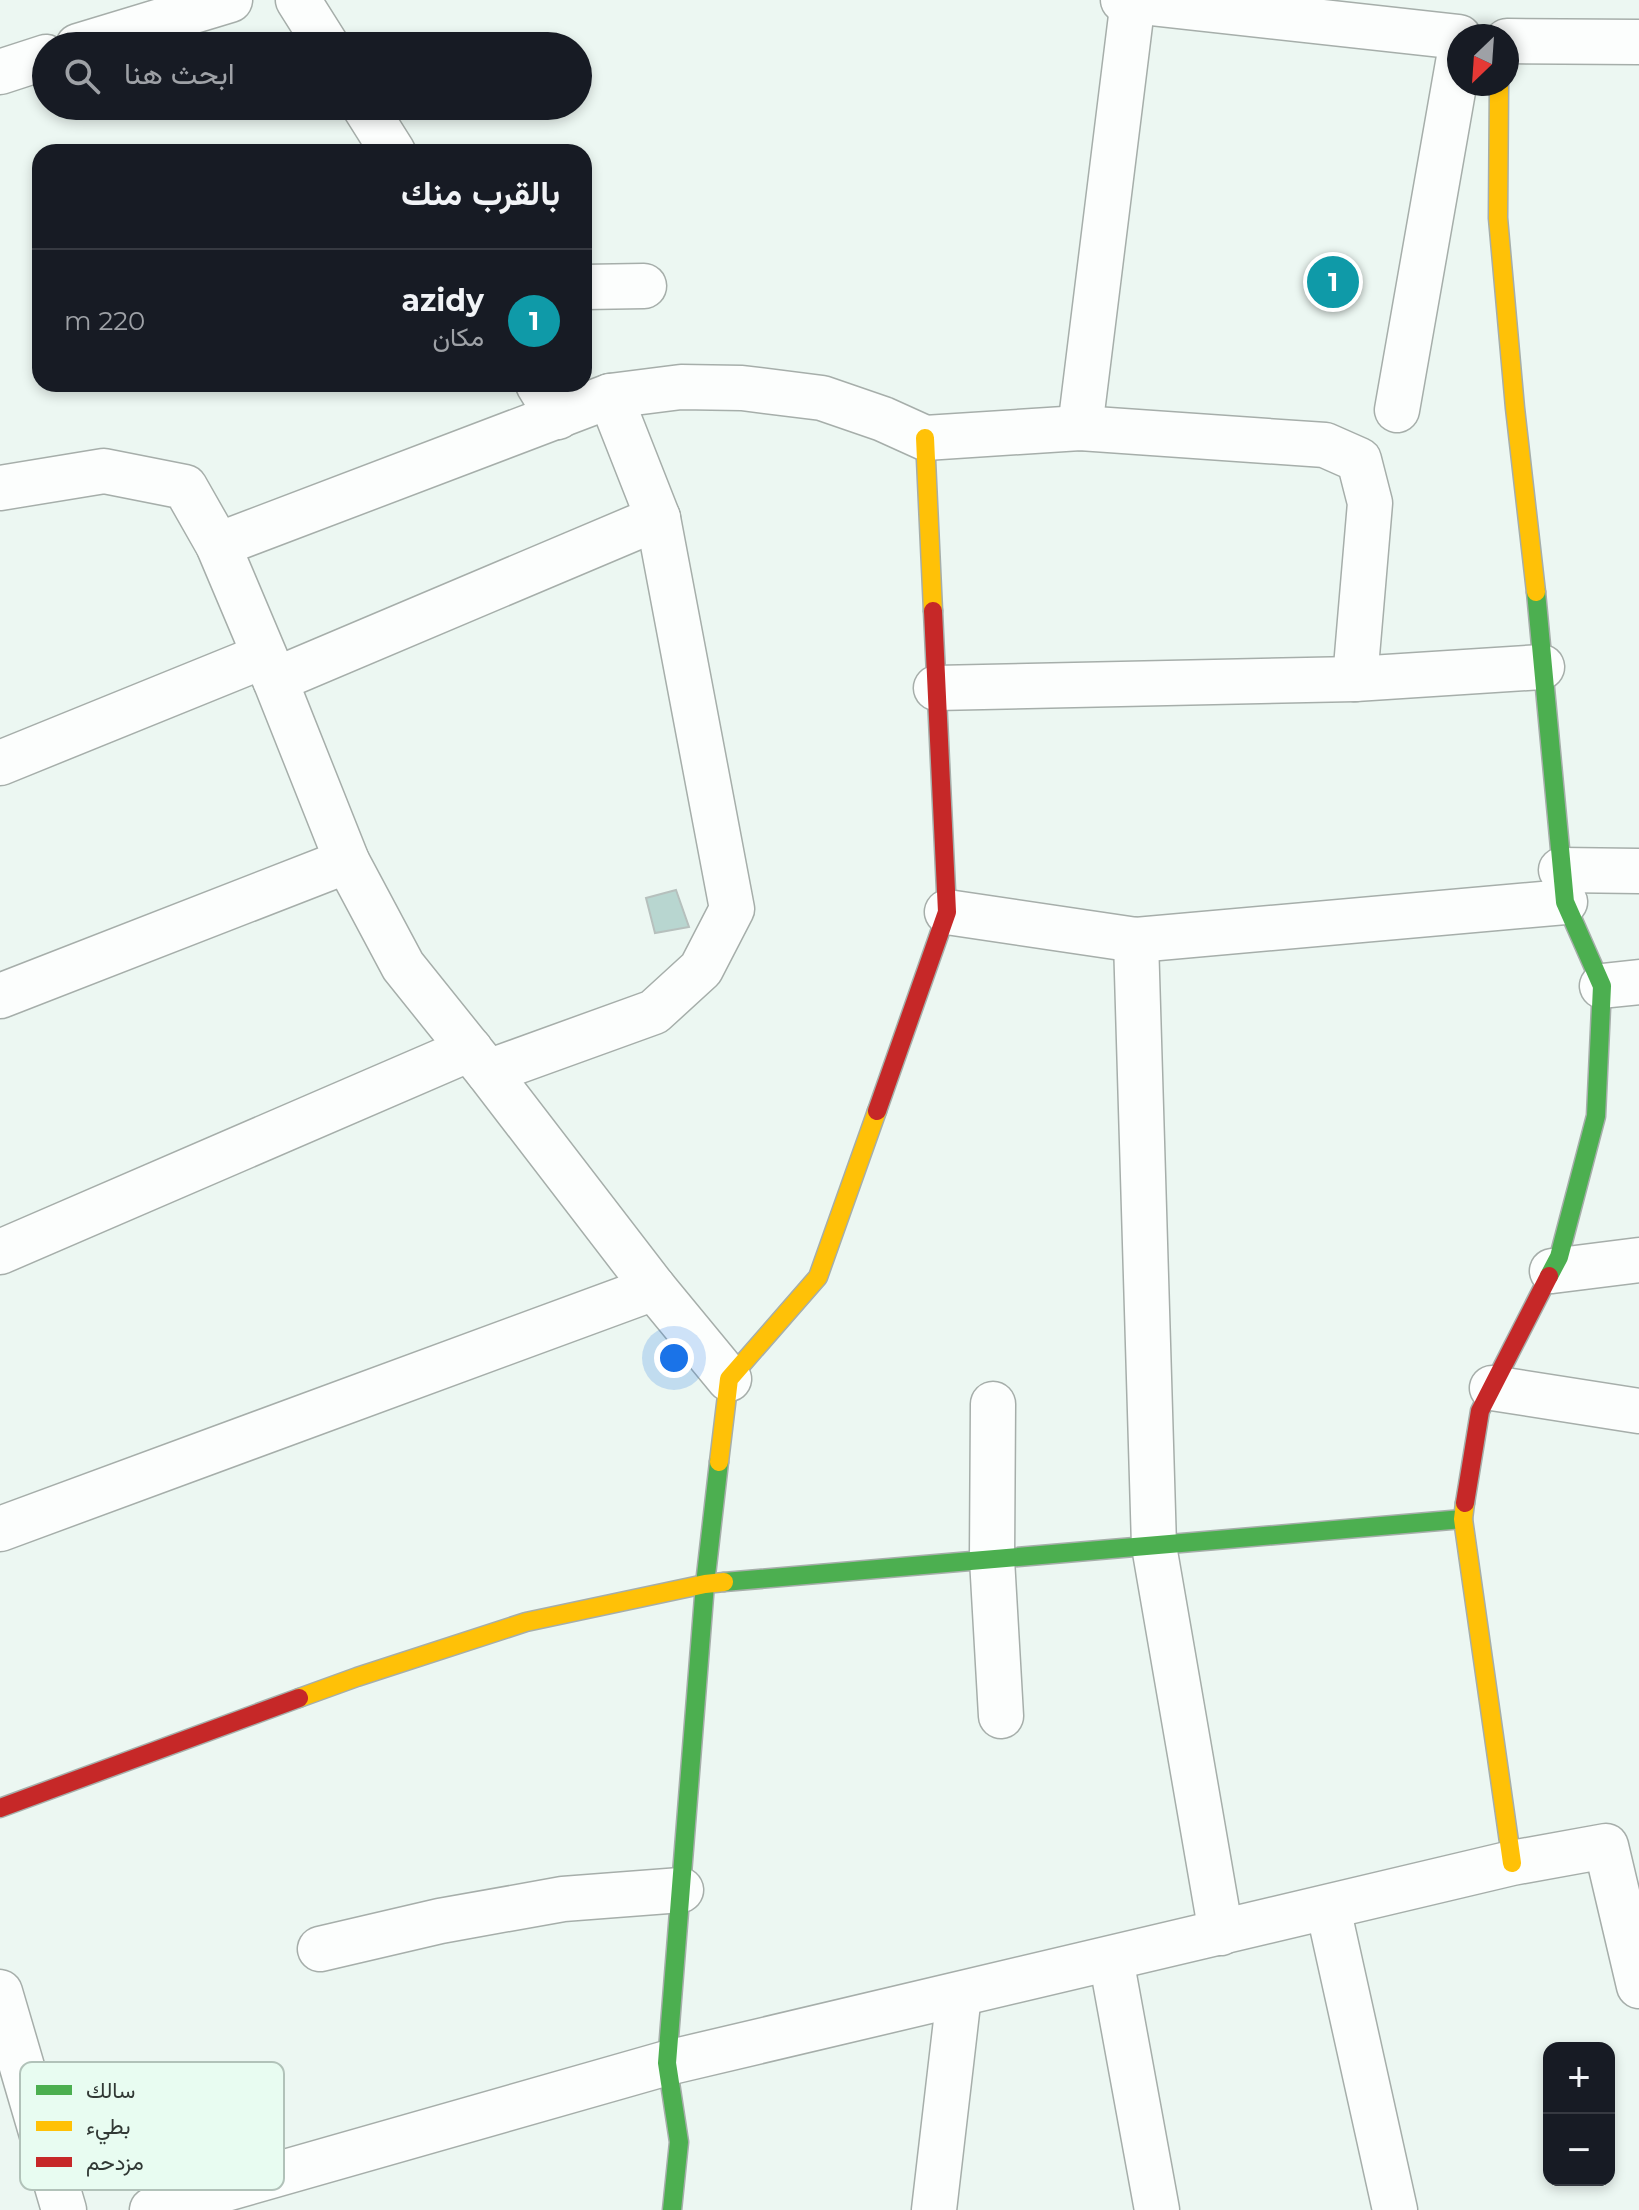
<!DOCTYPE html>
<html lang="ar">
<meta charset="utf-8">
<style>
body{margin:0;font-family:Montserrat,Vazirmatn,sans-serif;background:#20242c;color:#f1f3f6;direction:rtl}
.controls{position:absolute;right:24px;bottom:24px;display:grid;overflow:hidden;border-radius:16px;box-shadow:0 4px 12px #0003}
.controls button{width:72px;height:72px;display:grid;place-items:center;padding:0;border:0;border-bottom:2px solid #363941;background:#171b24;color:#f1f3f6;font:40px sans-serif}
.compass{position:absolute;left:1447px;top:24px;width:72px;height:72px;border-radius:50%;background:#171b24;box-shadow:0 4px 12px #0003;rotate:205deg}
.you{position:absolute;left:674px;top:1358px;width:28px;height:28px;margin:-20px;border:6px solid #fff;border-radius:50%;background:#1a73e8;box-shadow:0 0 0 12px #1a73e833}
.badge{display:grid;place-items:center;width:52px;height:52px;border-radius:50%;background:#727c77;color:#fff;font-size:26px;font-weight:700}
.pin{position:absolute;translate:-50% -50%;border:4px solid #fff;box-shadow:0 2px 8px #0006}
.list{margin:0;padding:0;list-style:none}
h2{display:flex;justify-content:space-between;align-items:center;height:104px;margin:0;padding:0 32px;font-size:34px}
h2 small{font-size:26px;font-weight:400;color:#9ea1a6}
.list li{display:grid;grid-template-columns:52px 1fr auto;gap:24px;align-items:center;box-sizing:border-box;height:144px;padding:0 32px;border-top:2px solid #363941}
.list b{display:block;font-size:30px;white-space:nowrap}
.list p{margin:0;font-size:26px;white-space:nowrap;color:#9ea1a6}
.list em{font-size:26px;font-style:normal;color:#9ea1a6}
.icon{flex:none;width:44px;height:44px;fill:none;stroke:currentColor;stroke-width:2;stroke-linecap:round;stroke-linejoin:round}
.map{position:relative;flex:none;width:1639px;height:2210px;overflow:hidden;direction:ltr}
.search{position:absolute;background:#171b24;box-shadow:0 4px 12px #0003;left:32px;top:32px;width:560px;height:88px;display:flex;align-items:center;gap:20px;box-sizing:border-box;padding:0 28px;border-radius:44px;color:#9ea1a6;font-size:30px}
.panel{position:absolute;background:#171b24;box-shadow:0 4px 12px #0003;left:32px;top:144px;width:560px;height:248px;border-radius:24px;direction:rtl}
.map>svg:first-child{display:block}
.building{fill:#b8d6d0;stroke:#b6c0bd;stroke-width:2}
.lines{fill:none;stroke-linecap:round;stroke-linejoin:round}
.street-casing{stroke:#a6aeaa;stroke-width:47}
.fast-casing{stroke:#a6aeaa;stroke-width:21}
.slow-casing{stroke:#a6aeaa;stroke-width:21}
.jam-casing{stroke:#a6aeaa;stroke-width:21}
.street{stroke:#fcfefd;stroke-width:44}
.fast{stroke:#4caf50;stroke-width:18}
.slow{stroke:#ffc107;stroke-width:18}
.jam{stroke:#c62828;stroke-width:18}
.key{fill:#e8fcf1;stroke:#b1c2b9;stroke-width:2}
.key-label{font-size:22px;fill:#313935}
</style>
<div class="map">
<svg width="1639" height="2210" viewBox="0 0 1639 2210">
<rect width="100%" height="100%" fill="#ecf7f2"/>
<polygon class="building" points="676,890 689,927 655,933 646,898"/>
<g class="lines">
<defs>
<g id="street">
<polyline points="298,0 327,46"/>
<polyline points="1123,0 1459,37"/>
<polyline points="1507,41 1639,42"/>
<polyline points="78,46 230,0"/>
<polyline points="0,72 46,57"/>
<polyline points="364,106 393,152"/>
<polyline points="584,287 644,286"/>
<polyline points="538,384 558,417"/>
<polyline points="1397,410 1459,57"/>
<polyline points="1080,428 1133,0"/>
<polyline points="0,488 104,471 185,487 218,545 275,680 347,861 403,966 488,1072 654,1288 729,1379"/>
<polyline points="218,545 610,396 681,387 742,388 822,398 883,419 925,438 1080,428 1325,445 1359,460 1370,503 1355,679"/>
<polyline points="275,680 658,518"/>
<polyline points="936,688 1355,679 1542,667"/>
<polyline points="0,763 264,656"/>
<polyline points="1561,870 1639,871"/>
<polyline points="947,912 1136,940 1565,902"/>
<polyline points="1136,940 1154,1546 1221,1933"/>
<polyline points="1602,986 1639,982"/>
<polyline points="0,996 347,861"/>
<polyline points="488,1072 654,1012 701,969 732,909 658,518 610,396"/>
<polyline points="0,1252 470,1049"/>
<polyline points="1552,1271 1639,1260"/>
<polyline points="1492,1388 1639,1411"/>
<polyline points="993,1404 992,1559 1001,1716"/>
<polyline points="0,1529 654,1288"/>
<polyline points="1328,1908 1395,2210"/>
<polyline points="320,1949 440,1921 563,1899 681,1890"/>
<polyline points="1111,1959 1157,2210"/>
<polyline points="0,1992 64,2210"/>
<polyline points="152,2210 667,2063 1512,1863 1606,1846 1639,1986"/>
<polyline points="934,2210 959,1995"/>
</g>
<g id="fast">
<polyline points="1536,592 1565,902 1602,986 1596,1116 1559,1257 1549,1276"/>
<polyline points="724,1582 1463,1519"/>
<polyline points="672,2210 679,2142 667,2063 705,1584 719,1462"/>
</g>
<g id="slow">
<polyline points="1499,84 1498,218 1515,408 1536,592"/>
<polyline points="925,438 933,611"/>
<polyline points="719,1462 729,1379 818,1277 877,1111"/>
<polyline points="1465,1503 1463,1519 1512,1863"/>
<polyline points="299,1698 357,1677 526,1622 705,1584 724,1582"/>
</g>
<g id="jam">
<polyline points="877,1111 947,912 933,611"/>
<polyline points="1465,1503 1480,1411 1549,1276"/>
<polyline points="0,1808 299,1698"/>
</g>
</defs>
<use href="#street" class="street-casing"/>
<use href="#fast" class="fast-casing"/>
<use href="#slow" class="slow-casing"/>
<use href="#jam" class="jam-casing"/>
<use href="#street" class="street"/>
<use href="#fast" class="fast"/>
<use href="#slow" class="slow"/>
<use href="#jam" class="jam"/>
</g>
<rect x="20" y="2062" width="264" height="128" rx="12" class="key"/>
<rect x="36" y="2085" width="36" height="10" fill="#4caf50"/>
<rect x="36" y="2121" width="36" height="10" fill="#ffc107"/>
<rect x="36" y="2157" width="36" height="10" fill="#c62828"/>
<g class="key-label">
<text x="86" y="2098">سالك</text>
<text x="86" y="2134">بطيء</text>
<text x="86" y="2170">مزدحم</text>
</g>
</svg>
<div class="controls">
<button>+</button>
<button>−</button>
</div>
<svg class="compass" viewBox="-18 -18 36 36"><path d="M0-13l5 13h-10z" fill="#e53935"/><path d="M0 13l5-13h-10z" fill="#9ea1a6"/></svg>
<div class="you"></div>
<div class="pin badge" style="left:1333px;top:282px;background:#0f9aa8">1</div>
<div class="search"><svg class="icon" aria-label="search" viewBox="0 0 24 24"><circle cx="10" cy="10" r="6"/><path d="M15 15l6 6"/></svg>ابحث هنا</div>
<section class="panel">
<h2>بالقرب منك<small></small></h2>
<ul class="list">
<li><span class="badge" style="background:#0f9aa8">1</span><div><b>azidy</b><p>مكان</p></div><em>220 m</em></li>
</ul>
</section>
</div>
